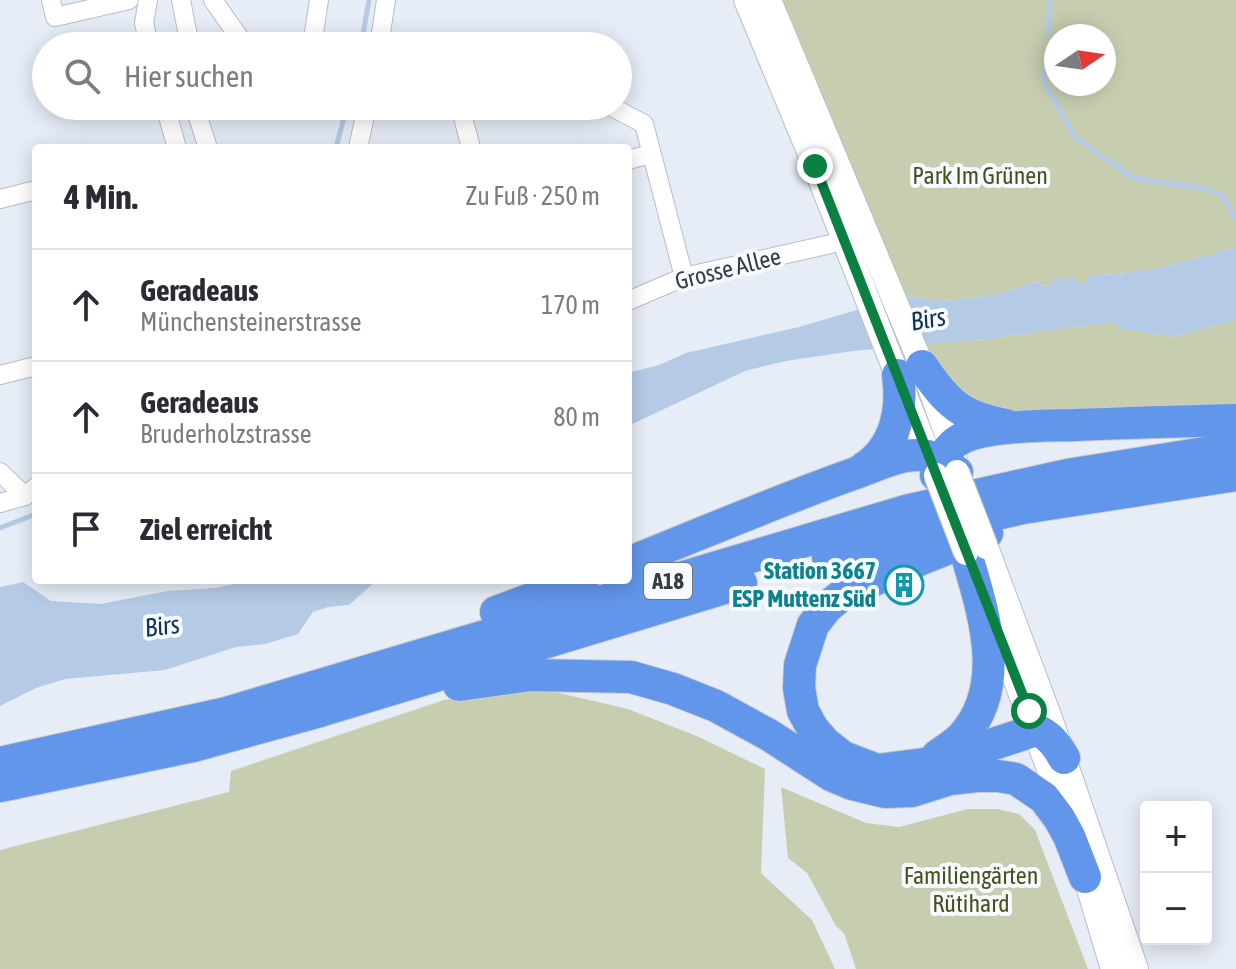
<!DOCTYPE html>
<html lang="de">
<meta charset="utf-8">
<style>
body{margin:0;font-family:"Asap Condensed",sans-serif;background:#f7f7f7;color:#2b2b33}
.controls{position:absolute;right:24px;bottom:24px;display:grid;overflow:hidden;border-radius:8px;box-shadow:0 4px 20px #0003}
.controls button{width:72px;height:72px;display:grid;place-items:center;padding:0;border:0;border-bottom:2px solid #e1e1e2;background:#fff;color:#2b2b33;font:40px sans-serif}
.compass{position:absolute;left:1044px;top:24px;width:72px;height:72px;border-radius:50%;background:#fff;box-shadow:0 4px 20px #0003;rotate:77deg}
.stop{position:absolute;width:24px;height:24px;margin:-18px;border:6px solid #0b8043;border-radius:50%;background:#fff}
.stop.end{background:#0b8043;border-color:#fff;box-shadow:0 2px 8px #0008}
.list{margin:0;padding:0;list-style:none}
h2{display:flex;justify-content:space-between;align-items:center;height:104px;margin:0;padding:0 32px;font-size:34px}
h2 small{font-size:26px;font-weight:400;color:#7c7c81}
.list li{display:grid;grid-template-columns:52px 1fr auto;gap:24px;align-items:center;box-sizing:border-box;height:112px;padding:0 32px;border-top:2px solid #e1e1e2}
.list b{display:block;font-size:30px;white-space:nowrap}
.list p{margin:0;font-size:26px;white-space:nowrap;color:#7c7c81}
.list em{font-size:26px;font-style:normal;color:#7c7c81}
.icon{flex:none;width:44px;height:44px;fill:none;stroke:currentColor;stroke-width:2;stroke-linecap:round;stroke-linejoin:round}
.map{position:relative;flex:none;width:1236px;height:969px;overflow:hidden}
.search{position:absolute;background:#fff;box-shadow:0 4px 20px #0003;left:32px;top:32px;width:600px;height:88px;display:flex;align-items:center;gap:20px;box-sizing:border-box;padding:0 28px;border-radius:44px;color:#7c7c81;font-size:30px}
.panel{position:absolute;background:#fff;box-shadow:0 4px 20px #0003;left:32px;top:144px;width:600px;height:440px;border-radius:8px}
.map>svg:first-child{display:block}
.green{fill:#c7ceb0;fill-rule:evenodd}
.water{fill:#b5cbe5}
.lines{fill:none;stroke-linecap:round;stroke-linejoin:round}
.stream{stroke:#b5cbe5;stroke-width:5}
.street-casing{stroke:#b7bec7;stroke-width:20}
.secondary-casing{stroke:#b7bec7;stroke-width:26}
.highway-casing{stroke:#cbcccd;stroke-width:34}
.street{stroke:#fff;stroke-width:18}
.secondary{stroke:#fff;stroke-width:24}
.highway{stroke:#6296eb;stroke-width:32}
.secondary-bridge-casing{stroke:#b7bec7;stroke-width:26;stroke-linecap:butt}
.secondary-bridge{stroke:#fff;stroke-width:24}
.route{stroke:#0b8043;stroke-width:10}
.labels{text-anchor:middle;stroke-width:8;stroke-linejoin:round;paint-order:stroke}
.shield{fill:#f7fafe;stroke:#717478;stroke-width:2}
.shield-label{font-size:22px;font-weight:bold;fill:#383b3f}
.park-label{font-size:24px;fill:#48501e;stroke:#f7fafe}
.street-label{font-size:24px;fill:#383b3f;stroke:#f7fafe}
.culture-label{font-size:24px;font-weight:bold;fill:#0d838f;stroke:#f7fafe;text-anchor:end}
.water-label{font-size:26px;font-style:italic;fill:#113255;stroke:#f7fafe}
</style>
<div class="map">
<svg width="1236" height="969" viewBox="0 0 1236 969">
<rect width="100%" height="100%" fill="#e6edf7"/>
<g class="green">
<path d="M775,0h461v247c-47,14 -96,29 -145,28l-9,10 -32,2 -16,-5 -39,13 -50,6 -41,-5zM1056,36h48v48h-48z"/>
<polygon points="1236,320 1236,408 1016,415 982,411 940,374 926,344 986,339 1112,322 1122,329 1172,337"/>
<polygon points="542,689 628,709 699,737 765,769 761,873 812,920 835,969 0,969 0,850 229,792 231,771 444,700"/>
<polygon points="781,787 866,823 899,827 968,809 997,809 1019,814 1035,830 1088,969 856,969 844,933 836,926 807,873 788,858"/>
</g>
<g class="water">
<path d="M1236,247v73l-64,17 -50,-8 -10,-7 -126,17 -133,12 -67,10 -41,10 -117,55v-53l31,-8 27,-12 113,-26 105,-31 41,5 50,-6 39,-13 15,5 4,-8 20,-2 9,8 8,-10c50,1 99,-14 146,-28z"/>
<polygon points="253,580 377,580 349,605 328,607 313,612 298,634 265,644 236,647 165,670 65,679 36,688 0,706 0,587 23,582 51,601 100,604 168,591 215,588"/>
</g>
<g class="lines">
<g class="stream">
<polyline points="1048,33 1050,0"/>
<polyline points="361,46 369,0"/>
<polyline points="1047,53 1044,81 1075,137 1133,178 1206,189 1222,195 1236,220"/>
<polyline points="336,148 347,106"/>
<polyline points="0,528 36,514"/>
</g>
<defs>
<g id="street">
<polyline points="51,0 55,17 129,0"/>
<polyline points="148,0 144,23 149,46"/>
<polyline points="181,0 190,46"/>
<polyline points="213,0 245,46"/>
<polyline points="312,46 319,0"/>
<polyline points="379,46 386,0"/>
<polyline points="461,46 468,44 474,46"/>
<polyline points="165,106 177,148"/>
<polyline points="197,106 198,117 208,148"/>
<polyline points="460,106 471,148"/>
<polyline points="610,106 644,124 684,277"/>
<polyline points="358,148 367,106"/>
<polyline points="628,160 651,154"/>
<polyline points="0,199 36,190"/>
<polyline points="628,301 684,277 831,244"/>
<polyline points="0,375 36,366"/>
<polyline points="0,472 25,496"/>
<polyline points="0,503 25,496 36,487"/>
</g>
<g id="secondary">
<polyline points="746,0 815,166 934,469"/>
<polyline points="769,0 922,366 951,446 955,461"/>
<polyline points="986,547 1051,721 1136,969"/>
<polyline points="991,614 1068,820"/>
<polyline points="1081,862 1113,969"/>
</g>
<g id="highway">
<path d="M922,366c25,37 39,51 84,59"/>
<path d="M864,468c32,-21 39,-58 34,-93"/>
<path d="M936,475c4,-13 11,-28 23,-35 23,-15 88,-14 116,-15 54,-2 107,-4 161,-5"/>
<path d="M987,533l-88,35 -58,28 -14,11 -14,18 -13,40 -1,23 4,23 10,18 12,14 18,14 34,13 62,-8 97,-32c14,5 21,16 28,28"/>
<polyline points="828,557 936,528 1023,508 1236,475"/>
<path d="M628,563c75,-30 149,-62 225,-89 21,-7 43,-19 65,-19 16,0 28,7 39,17"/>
<polyline points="496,612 583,580"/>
<polyline points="459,685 531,675 631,677 673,689 716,706 769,735 831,775 852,784 885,792 912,791 950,779 977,776 998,776 1016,779 1044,798 1059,818 1069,836 1085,877"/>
<path d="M937,756c8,-6 17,-11 25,-19 47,-51 21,-126 4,-184"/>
<polyline points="0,763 226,713 909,510 1067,475 1236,448"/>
<polyline points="0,786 193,746 320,711 741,583"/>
</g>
</defs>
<use href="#street" class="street-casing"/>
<use href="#secondary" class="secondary-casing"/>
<use href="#highway" class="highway-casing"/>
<use href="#street" class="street"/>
<use href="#secondary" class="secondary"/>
<use href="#highway" class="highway"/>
<defs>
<g id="secondary-bridge">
<polyline points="957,472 986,547"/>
<polyline points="936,475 966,553"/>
</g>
</defs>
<use href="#secondary-bridge" class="secondary-bridge-casing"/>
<use href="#secondary-bridge" class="secondary-bridge"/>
</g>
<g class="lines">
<polyline class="route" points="815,166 1029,711"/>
</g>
<defs>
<symbol id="building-ring" viewBox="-11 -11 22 22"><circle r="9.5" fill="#f7fafe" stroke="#0f9aa8" stroke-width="1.5"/><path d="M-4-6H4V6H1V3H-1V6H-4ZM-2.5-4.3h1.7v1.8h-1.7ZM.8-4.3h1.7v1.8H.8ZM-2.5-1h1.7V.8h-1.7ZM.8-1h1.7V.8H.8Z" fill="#0f9aa8"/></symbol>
</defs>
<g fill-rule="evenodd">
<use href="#building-ring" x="882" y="563" width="44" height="44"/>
</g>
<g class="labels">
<rect class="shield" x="644" y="563" width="48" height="36" rx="6"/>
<g class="shield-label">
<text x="668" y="589">A18</text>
</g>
<g class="park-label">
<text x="980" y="184">Park Im Grünen</text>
<text x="971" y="884">Familiengärten<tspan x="971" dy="28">Rütihard</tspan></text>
</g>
<g class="street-label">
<text transform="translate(728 269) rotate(-14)" y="8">Grosse Allee</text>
</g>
<g class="culture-label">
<text x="876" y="579">Station 3667<tspan x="876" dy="28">ESP Muttenz Süd</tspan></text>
</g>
<g class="water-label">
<text transform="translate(928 319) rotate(-9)" y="9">Birs</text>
<text transform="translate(162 626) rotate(-7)" y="9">Birs</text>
</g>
</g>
</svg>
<div class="controls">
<button>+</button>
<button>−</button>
</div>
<svg class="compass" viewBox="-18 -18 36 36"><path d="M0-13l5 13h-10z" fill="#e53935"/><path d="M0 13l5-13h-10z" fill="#7c7c81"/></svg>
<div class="stop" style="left:1029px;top:711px"></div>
<div class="stop end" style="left:815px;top:166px"></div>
<div class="search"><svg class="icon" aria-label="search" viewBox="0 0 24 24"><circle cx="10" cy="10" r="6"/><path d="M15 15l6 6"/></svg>Hier suchen</div>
<section class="panel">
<h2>4 Min.<small>Zu Fuß · 250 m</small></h2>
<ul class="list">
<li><svg class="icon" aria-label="ahead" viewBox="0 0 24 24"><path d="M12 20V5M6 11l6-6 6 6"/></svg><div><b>Geradeaus</b><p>Münchensteinerstrasse</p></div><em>170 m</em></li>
<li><svg class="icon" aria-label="ahead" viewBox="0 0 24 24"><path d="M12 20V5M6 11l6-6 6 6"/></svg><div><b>Geradeaus</b><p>Bruderholzstrasse</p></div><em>80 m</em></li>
<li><svg class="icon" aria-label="arrive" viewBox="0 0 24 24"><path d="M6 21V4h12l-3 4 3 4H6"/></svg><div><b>Ziel erreicht</b></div></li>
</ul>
</section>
</div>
